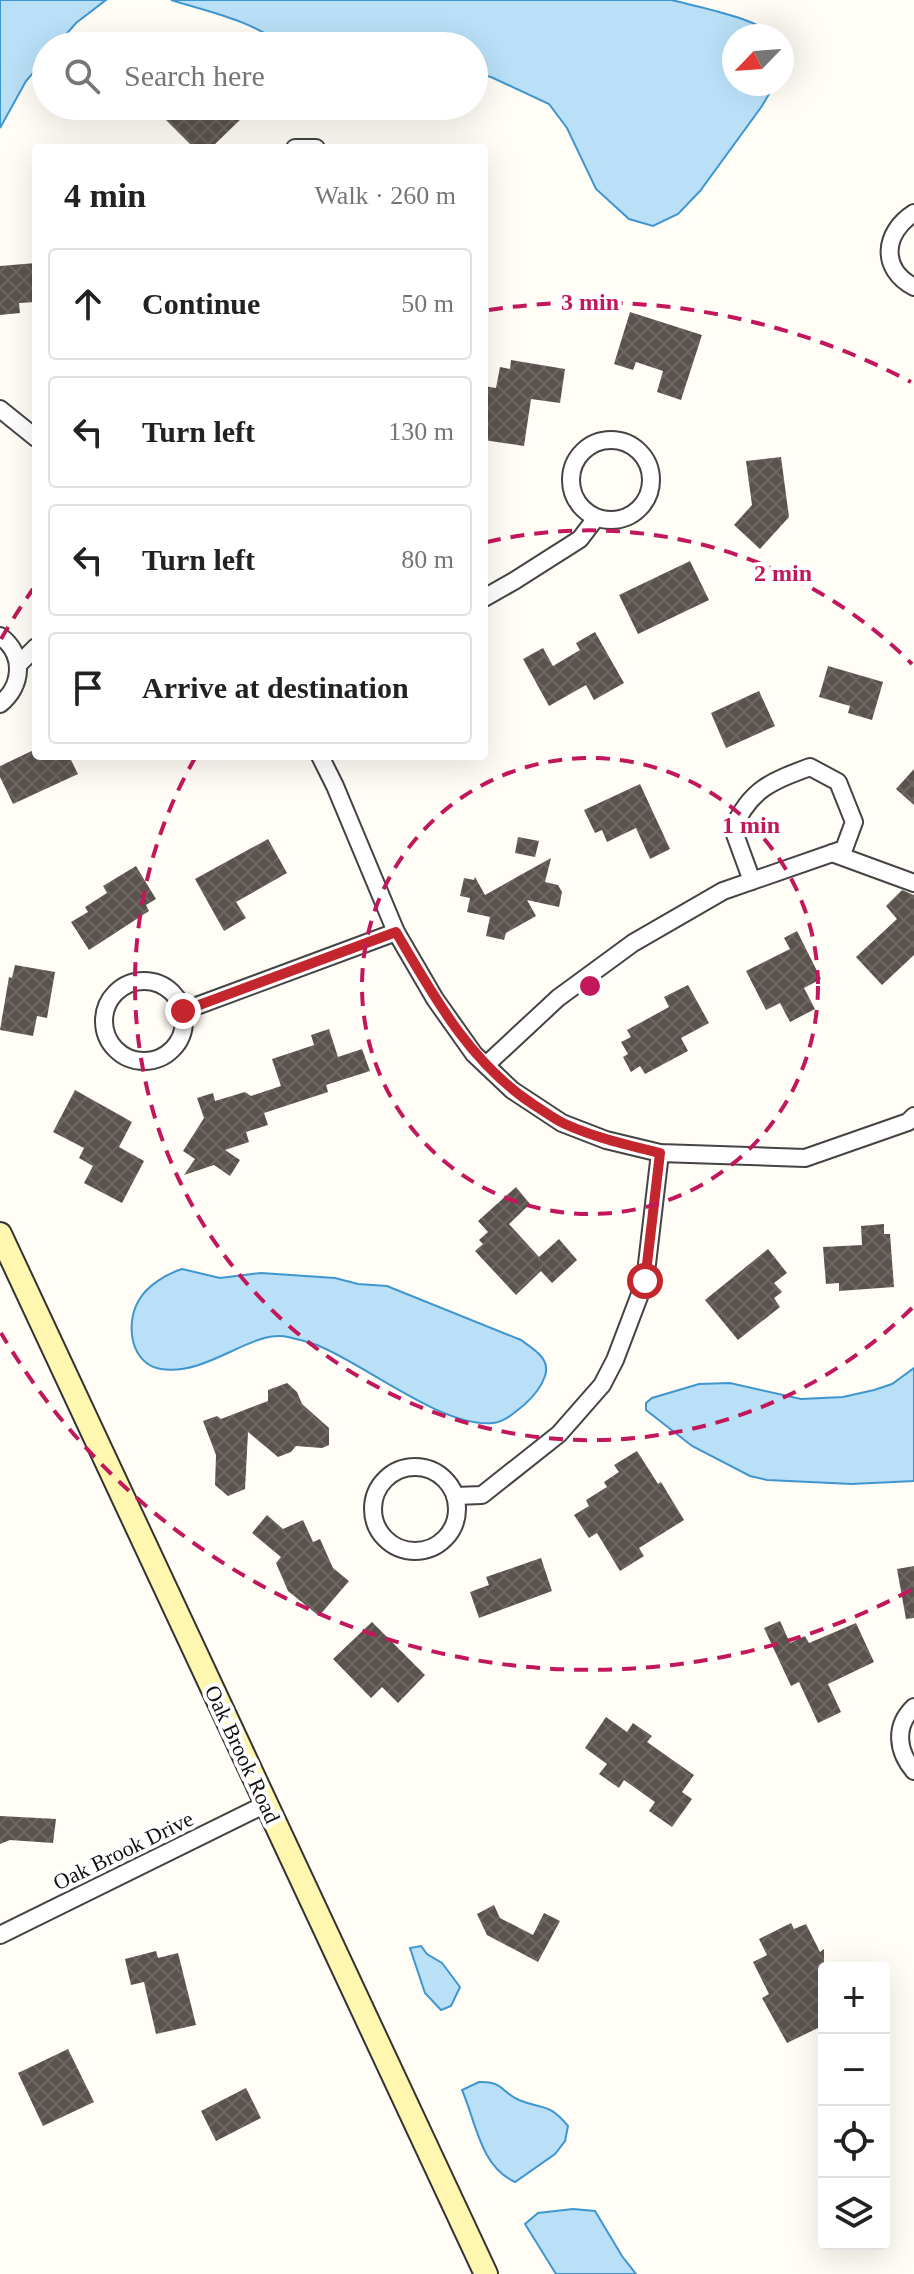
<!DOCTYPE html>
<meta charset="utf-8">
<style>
body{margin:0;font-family:Georgia,serif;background:#f6f6f6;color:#222}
.controls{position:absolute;right:24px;bottom:24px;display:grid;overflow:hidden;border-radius:8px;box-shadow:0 8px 32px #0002}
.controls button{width:72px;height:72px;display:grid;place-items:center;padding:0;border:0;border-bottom:2px solid #e0e0e0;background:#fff;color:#222;font:40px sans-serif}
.compass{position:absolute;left:722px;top:24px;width:72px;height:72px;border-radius:50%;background:#fff;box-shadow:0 8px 32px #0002;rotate:245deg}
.stop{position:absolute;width:24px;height:24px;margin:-18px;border:6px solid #c4262e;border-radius:50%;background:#fff}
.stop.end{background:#c4262e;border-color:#fff;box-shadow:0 2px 8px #0008}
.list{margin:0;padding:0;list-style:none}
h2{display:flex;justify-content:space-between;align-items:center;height:104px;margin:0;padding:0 32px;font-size:34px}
h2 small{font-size:26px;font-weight:400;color:#767676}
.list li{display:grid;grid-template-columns:52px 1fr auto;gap:24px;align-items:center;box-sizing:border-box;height:112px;margin:0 16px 16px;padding:0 16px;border:2px solid #e0e0e0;border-radius:8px}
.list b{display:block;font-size:30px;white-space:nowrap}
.list em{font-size:26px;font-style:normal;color:#767676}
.icon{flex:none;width:44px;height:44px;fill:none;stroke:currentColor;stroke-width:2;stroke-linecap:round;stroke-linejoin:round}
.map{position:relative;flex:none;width:914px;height:2274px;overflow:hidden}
.search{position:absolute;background:#fff;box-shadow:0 8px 32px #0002;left:32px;top:32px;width:456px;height:88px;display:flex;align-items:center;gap:20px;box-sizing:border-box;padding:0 28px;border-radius:44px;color:#767676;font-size:30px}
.panel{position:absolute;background:#fff;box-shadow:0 8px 32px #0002;left:32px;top:144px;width:456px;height:616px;border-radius:8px}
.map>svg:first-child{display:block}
.water{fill:#b9e0f7;stroke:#3f96cf;stroke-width:2}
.building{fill:url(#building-cross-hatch)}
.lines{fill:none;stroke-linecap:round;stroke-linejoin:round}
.minor-casing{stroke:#444;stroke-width:20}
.secondary-casing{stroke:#333;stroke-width:26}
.minor{stroke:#fff;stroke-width:16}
.secondary{stroke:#fff6b0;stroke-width:22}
.route{stroke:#c4262e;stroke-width:10}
.ring{fill:none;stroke:#c2185b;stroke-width:4;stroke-dasharray:14 10}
.labels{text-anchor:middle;stroke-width:8;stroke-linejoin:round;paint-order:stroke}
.street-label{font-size:22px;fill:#111;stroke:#fff}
.centre{fill:#c2185b;stroke:#fff;stroke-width:4}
.ring-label{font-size:24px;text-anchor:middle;font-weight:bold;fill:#c2185b;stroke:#fff;stroke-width:8;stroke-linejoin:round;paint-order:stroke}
</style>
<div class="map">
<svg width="914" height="2274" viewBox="0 0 914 2274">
<defs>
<pattern id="building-cross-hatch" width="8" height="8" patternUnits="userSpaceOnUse" patternTransform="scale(2)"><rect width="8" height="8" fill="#5a524d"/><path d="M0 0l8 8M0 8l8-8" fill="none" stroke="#6d6662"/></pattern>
</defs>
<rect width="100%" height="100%" fill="#fffdf5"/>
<g class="water">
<polygon points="0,0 106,0 76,23 56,46 46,46 46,58 26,81 0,128"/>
<path d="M171,0h501c22,6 89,19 100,36h-38v48h41l-13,22 -62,85 -22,23 -25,12 -24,-7 -33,-30 -29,-61 -18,-24 -58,-27 -17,-4v-27h-191c-31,-26 -74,-34 -112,-46z"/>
<path d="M182,1269l38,9 41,-5 74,5 23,6 29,2 134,54c12,9 30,18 24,36 -4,12 -12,21 -21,29 -9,7 -19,17 -31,18 -51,5 -128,-59 -176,-78 -9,-3 -20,-6 -29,-8 -37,-8 -79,39 -127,32 -31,-5 -36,-46 -22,-69 8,-14 27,-26 43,-31z"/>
<polygon points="914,1368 914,1481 852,1484 767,1480 750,1476 692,1446 646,1410 646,1403 652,1398 699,1384 730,1383 801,1399 843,1397 874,1390 892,1384"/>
<polygon points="421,1946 427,1954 442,1963 460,1987 451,2006 441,2010 425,1993 410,1948"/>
<path d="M479,2082c24,-1 22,10 40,18 24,10 29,2 49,26l-3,15 -10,13 -40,28c-35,-16 -39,-60 -53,-92z"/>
<polygon points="573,2209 595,2211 622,2256 636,2274 556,2274 525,2224 538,2213"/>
</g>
<g class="building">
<polygon points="176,106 239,106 247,113 211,148 194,148 164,118"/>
<polygon points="36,263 36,302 19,303 20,313 0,315 0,266"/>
<polygon points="630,312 702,335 681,400 657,392 663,371 636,362 633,370 614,364"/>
<polygon points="511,360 565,369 560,403 531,399 524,446 484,440 484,386 496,388 500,367 510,369"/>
<polygon points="781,457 789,517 760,549 734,525 752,505 746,461"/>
<polygon points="690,561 709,600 638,634 619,595"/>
<polygon points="595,632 624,683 594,700 586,685 549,706 523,659 543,648 553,666 580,650 576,643"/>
<polygon points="828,666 883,682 872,720 848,713 850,706 819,697"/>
<polygon points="759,691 775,726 726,748 711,713"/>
<polygon points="36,749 36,756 69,756 78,774 13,804 0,777 0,766"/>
<polygon points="914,769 914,805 896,789"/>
<polygon points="640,784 670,849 650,859 636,828 607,842 602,830 595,833 584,810"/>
<polygon points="518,837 539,841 535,857 515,853"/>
<polygon points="268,839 287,873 236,902 246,918 224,931 195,879"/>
<polygon points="551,858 545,882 558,885 562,892 559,907 527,900 536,916 506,933 504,940 486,936 490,917 467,912 470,898 460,896 464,878 474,880 475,877 485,895"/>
<polygon points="136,866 156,899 146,905 149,911 89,950 71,922 88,912 85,907 107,893 103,886"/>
<polygon points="902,890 914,895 914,955 882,985 856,957 897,919 886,906"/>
<polygon points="797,931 821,979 804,988 815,1009 790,1022 780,1003 766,1010 746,971 790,949 784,938"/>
<polygon points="15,965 55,972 47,1018 37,1016 33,1036 0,1030 9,977 12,978"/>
<polygon points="688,985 709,1023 681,1038 688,1051 645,1074 640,1066 631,1072 623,1057 628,1054 621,1042 631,1037 627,1030 669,1007 664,997"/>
<polygon points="329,1029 338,1057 362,1049 370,1071 326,1085 328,1092 264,1113 268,1125 246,1132 249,1142 225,1150 240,1160 230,1176 214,1165 184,1175 195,1159 183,1151 204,1118 197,1098 213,1093 215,1101 245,1092 251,1096 281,1086 272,1059 314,1045 311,1035"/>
<polygon points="75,1090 132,1122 119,1147 144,1161 122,1203 84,1183 93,1166 79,1158 84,1148 53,1132"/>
<polygon points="516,1187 530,1204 509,1224 539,1257 559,1239 577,1260 552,1283 541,1271 516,1295 475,1251 483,1244 479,1240 488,1232 478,1221"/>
<polygon points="884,1224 884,1234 890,1234 894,1287 839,1291 839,1283 826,1284 823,1247 862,1245 861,1226"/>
<polygon points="768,1249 787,1273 774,1283 782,1292 774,1298 780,1307 738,1340 705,1300"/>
<polygon points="287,1383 297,1392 302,1404 329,1428 329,1445 322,1448 296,1446 291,1452 278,1457 248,1432 245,1489 228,1496 215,1485 216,1455 203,1421 217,1416 221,1419 268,1401 268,1390"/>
<polygon points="637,1451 658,1484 661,1482 684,1520 639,1548 644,1556 620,1571 597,1533 589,1538 574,1515 589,1506 586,1500 607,1487 604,1482 619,1472 614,1465"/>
<polygon points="267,1515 283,1529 303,1520 313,1542 320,1539 333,1568 349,1581 319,1616 288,1591 276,1563 281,1557 252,1533"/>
<polygon points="541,1558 552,1591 479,1618 470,1592 489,1585 486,1577"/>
<polygon points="914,1566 914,1618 906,1619 897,1569"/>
<polygon points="780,1621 790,1643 805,1636 809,1643 856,1623 874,1662 828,1684 841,1712 818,1723 799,1682 791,1686 764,1628"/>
<polygon points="372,1622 425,1675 398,1703 382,1687 371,1698 333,1659"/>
<polygon points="606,1717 627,1732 633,1723 652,1736 647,1742 694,1775 682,1792 692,1799 672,1827 649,1811 655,1802 624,1780 619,1788 599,1774 607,1764 585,1748"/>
<polygon points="0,1816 56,1819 53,1843 10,1840 0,1844"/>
<polygon points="494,1905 500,1918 533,1935 544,1913 560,1921 538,1962 487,1935 477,1914"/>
<polygon points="791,1923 794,1929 806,1924 820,1952 824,1949 824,2025 787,2043 762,1998 769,1994 753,1962 767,1955 759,1939"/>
<polygon points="156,1951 158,1958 178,1953 196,2025 156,2034 144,1982 131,1985 125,1959"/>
<polygon points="68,2049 94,2102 43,2126 18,2073"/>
<polygon points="246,2088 261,2118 216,2141 201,2111"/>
</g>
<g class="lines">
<defs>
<g id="minor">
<polyline points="295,148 316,148"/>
<path d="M914,213c-31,20 -34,56 0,74"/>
<polyline points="0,409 36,438"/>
<circle cx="611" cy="480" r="40"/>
<polyline points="484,598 514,581 580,539 596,518"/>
<path d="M0,636c25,18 23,50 0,68"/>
<polyline points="18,665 36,647"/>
<polyline points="320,756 335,786 396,932 435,999 474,1054 512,1090 562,1123 606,1140 660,1153 805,1158 908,1122 914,1116"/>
<polyline points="832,853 914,883"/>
<circle cx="144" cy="1021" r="40"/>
<polyline points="183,1011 396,932"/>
<path d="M486,1065l72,-67 75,-55 90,-52 121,-42 10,-27 -16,-40 -28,-15c-38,14 -60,22 -77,62l19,52"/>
<circle cx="415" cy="1509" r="42"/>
<polyline points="455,1496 482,1495 559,1434 602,1385 615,1360 645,1281 660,1153"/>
<path d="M914,1707c-20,19 -17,44 0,64"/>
<polyline points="0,1935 266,1804"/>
</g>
<polyline id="secondary" points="0,1234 486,2274"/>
</defs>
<use href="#minor" class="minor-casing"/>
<use href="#secondary" class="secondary-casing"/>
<use href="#minor" class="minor"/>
<use href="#secondary" class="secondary"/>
</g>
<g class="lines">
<path class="route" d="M183,1011l213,-79c38,65 74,131 138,173 10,6 20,14 31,19 31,14 62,21 95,29l-15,128"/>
</g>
<g class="ring">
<circle cx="590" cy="986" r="228"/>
<path d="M912 1308A456 456 0 0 1 195 758M487 542A456 456 0 0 1 912 664"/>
<path d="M911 1590A684 684 0 0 1 1 1333M1 639A684 684 0 0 1 33 589M489 310A684 684 0 0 1 911 382"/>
</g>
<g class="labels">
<g class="street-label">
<text transform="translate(243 1754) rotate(65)" y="8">Oak Brook Road</text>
<text transform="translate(123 1850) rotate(-26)" y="8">Oak Brook Drive</text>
</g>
</g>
<circle cx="590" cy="986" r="12" class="centre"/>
<g class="ring-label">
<text x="590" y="310">3 min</text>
<text x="783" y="581">2 min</text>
<text x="751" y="833">1 min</text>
</g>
</svg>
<div class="controls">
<button>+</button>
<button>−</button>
<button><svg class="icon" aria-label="locate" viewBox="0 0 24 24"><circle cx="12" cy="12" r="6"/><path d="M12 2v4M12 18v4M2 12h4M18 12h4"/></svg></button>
<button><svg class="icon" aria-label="layers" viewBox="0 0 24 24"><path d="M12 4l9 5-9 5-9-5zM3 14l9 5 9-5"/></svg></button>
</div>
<svg class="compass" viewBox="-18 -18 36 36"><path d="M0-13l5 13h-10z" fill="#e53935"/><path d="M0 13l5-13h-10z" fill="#767676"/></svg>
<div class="stop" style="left:645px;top:1281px"></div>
<div class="stop end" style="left:183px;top:1011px"></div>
<div class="search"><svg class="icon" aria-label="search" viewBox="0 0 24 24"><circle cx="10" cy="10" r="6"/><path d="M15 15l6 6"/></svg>Search here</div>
<section class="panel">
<h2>4 min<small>Walk · 260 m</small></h2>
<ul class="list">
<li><svg class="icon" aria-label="ahead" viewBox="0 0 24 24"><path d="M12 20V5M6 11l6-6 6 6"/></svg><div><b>Continue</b></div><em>50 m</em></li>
<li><svg class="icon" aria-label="left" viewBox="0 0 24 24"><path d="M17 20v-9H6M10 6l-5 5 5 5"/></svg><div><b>Turn left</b></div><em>130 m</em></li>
<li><svg class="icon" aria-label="left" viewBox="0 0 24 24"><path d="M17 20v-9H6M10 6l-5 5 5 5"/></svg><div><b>Turn left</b></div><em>80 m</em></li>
<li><svg class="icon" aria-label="arrive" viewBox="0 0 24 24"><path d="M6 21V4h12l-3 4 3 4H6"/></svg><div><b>Arrive at destination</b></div></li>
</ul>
</section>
</div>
